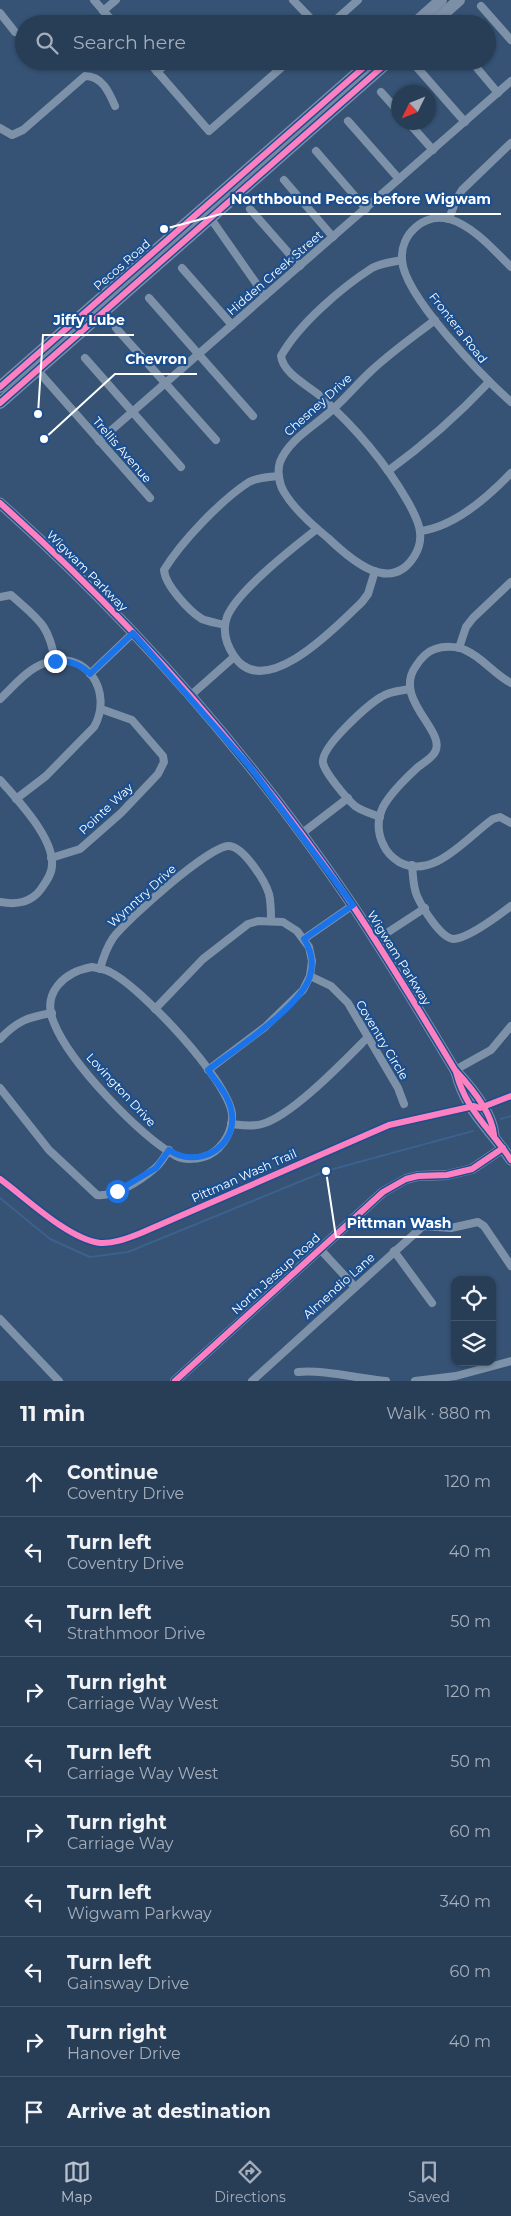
<!DOCTYPE html>
<meta charset="utf-8">
<style>
body{margin:0;font-family:Montserrat,sans-serif;background:#344961;color:#f1f3f6}
.controls{position:absolute;right:15px;bottom:15px;display:grid;overflow:hidden;border-radius:10px;box-shadow:0 1px 4px #0004}
.controls button{width:45px;height:45px;display:grid;place-items:center;padding:0;border:0;border-bottom:1px solid #44576d;background:#283e57;color:#f1f3f6;font:25px sans-serif}
.compass{position:absolute;left:391px;top:85px;width:45px;height:45px;border-radius:50%;background:#283e57;box-shadow:0 1px 4px #0004;rotate:227deg}
.stop{position:absolute;width:15px;height:15px;margin:-11px;border:4px solid #1a73e8;border-radius:50%;background:#fff}
.stop.end{background:#1a73e8;border-color:#fff;box-shadow:0 1px 5px #0008}
.list{margin:0;padding:0;list-style:none}
h2{display:flex;justify-content:space-between;align-items:center;height:65px;margin:0;padding:0 20px;font-size:21px}
h2 small{font-size:16px;font-weight:400;color:#a5aeba}
.list li{display:grid;grid-template-columns:32px 1fr auto;gap:15px;align-items:center;box-sizing:border-box;height:70px;padding:0 20px;border-top:1px solid #44576d}
.list b{display:block;font-size:19px;white-space:nowrap}
.list p{margin:0;font-size:16px;white-space:nowrap;color:#a5aeba}
.list em{font-size:16px;font-style:normal;color:#a5aeba}
.icon{flex:none;width:28px;height:28px;fill:none;stroke:currentColor;stroke-width:2;stroke-linecap:round;stroke-linejoin:round}
.map{position:relative;flex:none;width:511px;height:1381px;overflow:hidden}
.search{position:absolute;background:#283e57;box-shadow:0 1px 4px #0004;left:15px;right:15px;top:15px;height:55px;display:flex;align-items:center;gap:12px;box-sizing:border-box;padding:0 18px;border-radius:28px;color:#a5aeba;font-size:19px}
.sheet{height:765px;background:#283e57}
nav{display:flex;justify-content:space-around;align-items:center;box-sizing:border-box;height:70px;border-top:1px solid #44576d;background:#283e57;font-size:14px;color:#a5aeba}
nav a{display:grid;justify-items:center;gap:2px}
nav .on{color:#b9c2ce}
.map>svg:first-child{display:block}
.lines{fill:none;stroke-linecap:round;stroke-linejoin:round}
.stream{stroke:#3b618d;stroke-width:2}
.minor{stroke:#7d92a8;stroke-width:8}
.tertiary{stroke:#7d92a8;stroke-width:10}
.secondary{stroke:#798da4;stroke-width:11}
.primary{stroke:#7d8ea7;stroke-width:12}
.cycleway-casing{stroke:#1b4f8f;stroke-width:9}
.cycleway{stroke:#ff80c0;stroke-width:6}
.route{stroke:#1a73e8;stroke-width:6}
.labels{text-anchor:middle;stroke-width:4.5;stroke-linejoin:round;paint-order:stroke}
.street-label{font-size:12px;fill:#fff;stroke:#1b4f8f}
.leader{fill:none;stroke:#fff;stroke-width:2}
.callout-dot{fill:#fff;stroke:#1b4f8f;stroke-width:2}
.callout-label{font-size:14px;text-anchor:middle;font-weight:bold;fill:#fff;stroke:#1b4f8f;stroke-width:4.5;stroke-linejoin:round;paint-order:stroke}
</style>
<div class="map">
<svg width="511" height="1381" viewBox="0 0 511 1381">
<rect width="100%" height="100%" fill="#365274"/>
<g class="lines">
<g class="stream">
<polyline points="501,1119 511,1116"/>
<polyline points="0,1198 50,1239 90,1257 128,1252 326,1171 473,1131"/>
</g>
<g class="minor">
<polyline points="94,0 115,24"/>
<polyline points="293,0 316,24"/>
<polyline points="481,6 511,40"/>
<polyline points="103,11 116,0"/>
<polyline points="0,13 15,32"/>
<polyline points="331,24 358,0"/>
<polyline points="148,61 209,131 289,61"/>
<polyline points="350,61 362,75"/>
<polyline points="471,61 498,93"/>
<polyline points="414,64 465,122"/>
<polyline points="157,72 169,61"/>
<polyline points="381,92 398,111"/>
<polyline points="348,121 399,179"/>
<polyline points="408,122 433,150"/>
<path d="M0,128l12,7 11,-5 62,-54c17,0 24,16 30,30"/>
<polyline points="316,151 366,209"/>
<polyline points="284,180 333,237"/>
<polyline points="250,209 300,266"/>
<polyline points="209,216 265,296"/>
<path d="M449,219c23,6 45,31 62,48"/>
<path d="M402,260c2,36 81,117 109,142"/>
<polyline points="182,268 232,325"/>
<polyline points="149,298 253,416"/>
<path d="M435,320c-22,17 -45,33 -65,52 -13,12 -24,26 -37,37 -18,17 -44,30 -53,53 -3,9 -1,22 4,30 10,17 28,33 44,46 22,21 63,58 87,17 11,-19 3,-35 -7,-53 -23,-40 -54,-76 -89,-107 -12,-10 -36,-22 -38,-39 18,-32 60,-68 91,-88 9,-5 20,-6 30,-8 -2,-26 22,-47 47,-41l7,-19 6,-10 49,-47"/>
<polyline points="116,328 216,440"/>
<polyline points="85,358 181,467"/>
<polyline points="38,371 150,498"/>
<polyline points="99,441 511,81"/>
<path d="M388,471c37,-27 69,-55 101,-89"/>
<path d="M317,529c-23,18 -80,62 -90,88 -5,14 -1,27 7,39 31,47 104,-31 128,-54l6,-8 7,-23"/>
<path d="M420,531c35,-4 68,-34 91,-58"/>
<path d="M0,597l11,-2c27,24 38,29 44,66"/>
<path d="M225,625c-7,-2 -16,-3 -23,-6 -13,-8 -37,-34 -38,-49 17,-28 57,-70 85,-88 9,-5 20,-5 30,-6"/>
<polyline points="459,648 466,627 473,618 511,582"/>
<polyline points="90,674 133,633"/>
<path d="M511,683c-17,-9 -29,-26 -46,-33 -8,-4 -21,-4 -30,-1 -9,3 -14,9 -19,17 -24,33 31,65 19,86 -3,6 -12,11 -17,15 -12,11 -27,25 -35,40 -6,13 -6,26 1,39 3,7 9,12 15,16 35,19 69,-26 94,-43l7,-2 11,6"/>
<polyline points="190,696 234,657"/>
<path d="M0,699c13,-12 27,-30 45,-36 41,-15 69,29 49,64l-48,49 -30,23"/>
<path d="M0,780c17,19 54,58 52,85 0,9 -6,17 -11,24 -10,14 -25,16 -41,13"/>
<path d="M380,817c-8,-3 -18,-6 -25,-11 -8,-7 -30,-33 -32,-43 -3,-16 45,-58 58,-66 9,-6 19,-6 29,-8"/>
<polyline points="301,834 348,798"/>
<polyline points="51,858 80,849 121,813 158,774 164,762 163,756 132,720 101,709"/>
<path d="M412,865c1,10 1,22 5,31 5,11 24,43 37,43 15,-1 44,-23 57,-33"/>
<polyline points="304,939 353,905"/>
<polyline points="376,940 425,908"/>
<path d="M92,967c6,1 13,2 18,5 31,15 118,108 122,142 1,16 -8,33 -23,41 -9,4 -24,6 -33,1 -37,-21 -106,-93 -122,-133 -13,-30 10,-51 38,-56z"/>
<path d="M100,969c3,-11 7,-22 13,-31 13,-18 97,-93 116,-92 15,1 36,35 40,48 2,8 2,18 2,26"/>
<polyline points="310,976 331,986 348,1003 398,1088 404,1104"/>
<polyline points="155,1009 203,959 248,924 258,921 283,922 297,931 309,947 312,961 310,976 303,990 265,1027 208,1070"/>
<path d="M0,1039c17,-18 28,-22 52,-26"/>
<polyline points="455,1070 491,1050 511,1026"/>
<path d="M0,1088l49,62 48,45c18,2 43,-14 57,-26 6,-4 10,-12 15,-19"/>
<path d="M231,1124c10,1 21,3 31,0 30,-8 83,-64 106,-87"/>
<polyline points="320,1249 355,1287"/>
<polyline points="394,1251 432,1303"/>
<polyline points="0,1319 59,1381"/>
<path d="M298,1372c25,-3 62,7 88,9"/>
<polyline points="252,1381 423,1226 451,1228 478,1222 484,1226 511,1266"/>
<polyline points="415,1381 456,1376 511,1361"/>
</g>
<polyline class="tertiary" points="175,1381 383,1192 406,1179 418,1176 447,1175 472,1169 503,1148"/>
<g class="secondary">
<path d="M0,503c133,119 253,256 353,403 36,54 69,109 102,164 16,17 37,42 39,65"/>
<path d="M456,1072c10,40 33,55 55,88"/>
</g>
<g class="primary">
<polyline points="414,24 441,0"/>
<polyline points="432,24 459,0"/>
<polyline points="0,387 371,61"/>
<polyline points="0,403 389,61"/>
</g>
<defs>
<g id="cycleway">
<polyline points="0,387 371,61"/>
<polyline points="0,403 389,61"/>
<path d="M0,503c133,119 253,256 353,403 36,54 69,109 102,164 16,17 37,42 39,65"/>
<path d="M456,1072c10,39 34,56 55,88"/>
<path d="M0,1179c26,19 68,60 100,64 14,1 28,-5 41,-10l248,-108 85,-19 6,2 31,-12"/>
<polyline points="175,1381 383,1192 406,1179 418,1176 447,1175 472,1169 503,1148"/>
</g>
</defs>
<use href="#cycleway" class="cycleway-casing"/>
<use href="#cycleway" class="cycleway"/>
</g>
<g class="lines">
<path class="route" d="M55,661c14,-1 25,3 35,13l43,-41 118,135 102,137 -49,34c7,11 10,24 6,37 -9,31 -76,74 -102,94 9,13 22,27 24,44 4,35 -36,55 -63,36l-13,18 -39,23"/>
</g>
<g class="labels">
<g class="street-label">
<text transform="translate(122 265) rotate(-41)" y="4">Pecos Road</text>
<text transform="translate(275 273) rotate(-41)" y="4">Hidden Creek Street</text>
<text transform="translate(458 328) rotate(52)" y="4">Frontera Road</text>
<text transform="translate(318 405) rotate(-42)" y="4">Chesney Drive</text>
<text transform="translate(122 450) rotate(49)" y="4">Trellis Avenue</text>
<text transform="translate(87 571) rotate(45)" y="4">Wigwam Parkway</text>
<text transform="translate(106 809) rotate(-43)" y="4">Pointe Way</text>
<text transform="translate(142 896) rotate(-42)" y="4">Wynntry Drive</text>
<text transform="translate(399 958) rotate(58)" y="4">Wigwam Parkway</text>
<text transform="translate(382 1040) rotate(59)" y="4">Coventry Circle</text>
<text transform="translate(121 1090) rotate(47)" y="4">Lovington Drive</text>
<text transform="translate(244 1176) rotate(-24)" y="4">Pittman Wash Trail</text>
<text transform="translate(276 1274) rotate(-42)" y="4">North Jessup Road</text>
<text transform="translate(339 1286) rotate(-42)" y="4">Almendio Lane</text>
</g>
</g>
<path class="leader" d="M164 229L221 214H501M38 414L43 335H134M44 439L115 374H197M326 1171L336 1237H461"/>
<g class="callout-dot">
<circle cx="164" cy="229" r="5"/>
<circle cx="38" cy="414" r="5"/>
<circle cx="44" cy="439" r="5"/>
<circle cx="326" cy="1171" r="5"/>
</g>
<g class="callout-label">
<text x="361" y="204">Northbound Pecos before Wigwam</text>
<text x="89" y="325">Jiffy Lube</text>
<text x="156" y="364">Chevron</text>
<text x="399" y="1228">Pittman Wash</text>
</g>
</svg>
<div class="controls">
<button><svg class="icon" aria-label="locate" viewBox="0 0 24 24"><circle cx="12" cy="12" r="6"/><path d="M12 2v4M12 18v4M2 12h4M18 12h4"/></svg></button>
<button><svg class="icon" aria-label="layers" viewBox="0 0 24 24"><path d="M12 4l9 5-9 5-9-5zM3 14l9 5 9-5"/></svg></button>
</div>
<svg class="compass" viewBox="-18 -18 36 36"><path d="M0-13l5 13h-10z" fill="#e53935"/><path d="M0 13l5-13h-10z" fill="#a5aeba"/></svg>
<div class="stop" style="left:117px;top:1191px"></div>
<div class="stop end" style="left:55px;top:661px"></div>
<div class="search"><svg class="icon" aria-label="search" viewBox="0 0 24 24"><circle cx="10" cy="10" r="6"/><path d="M15 15l6 6"/></svg>Search here</div>
</div>
<section class="sheet">
<h2>11 min<small>Walk · 880 m</small></h2>
<ul class="list">
<li><svg class="icon" aria-label="ahead" viewBox="0 0 24 24"><path d="M12 20V5M6 11l6-6 6 6"/></svg><div><b>Continue</b><p>Coventry Drive</p></div><em>120 m</em></li>
<li><svg class="icon" aria-label="left" viewBox="0 0 24 24"><path d="M17 20v-9H6M10 6l-5 5 5 5"/></svg><div><b>Turn left</b><p>Coventry Drive</p></div><em>40 m</em></li>
<li><svg class="icon" aria-label="left" viewBox="0 0 24 24"><path d="M17 20v-9H6M10 6l-5 5 5 5"/></svg><div><b>Turn left</b><p>Strathmoor Drive</p></div><em>50 m</em></li>
<li><svg class="icon" aria-label="right" viewBox="0 0 24 24"><path d="M7 20v-9h11M14 6l5 5-5 5"/></svg><div><b>Turn right</b><p>Carriage Way West</p></div><em>120 m</em></li>
<li><svg class="icon" aria-label="left" viewBox="0 0 24 24"><path d="M17 20v-9H6M10 6l-5 5 5 5"/></svg><div><b>Turn left</b><p>Carriage Way West</p></div><em>50 m</em></li>
<li><svg class="icon" aria-label="right" viewBox="0 0 24 24"><path d="M7 20v-9h11M14 6l5 5-5 5"/></svg><div><b>Turn right</b><p>Carriage Way</p></div><em>60 m</em></li>
<li><svg class="icon" aria-label="left" viewBox="0 0 24 24"><path d="M17 20v-9H6M10 6l-5 5 5 5"/></svg><div><b>Turn left</b><p>Wigwam Parkway</p></div><em>340 m</em></li>
<li><svg class="icon" aria-label="left" viewBox="0 0 24 24"><path d="M17 20v-9H6M10 6l-5 5 5 5"/></svg><div><b>Turn left</b><p>Gainsway Drive</p></div><em>60 m</em></li>
<li><svg class="icon" aria-label="right" viewBox="0 0 24 24"><path d="M7 20v-9h11M14 6l5 5-5 5"/></svg><div><b>Turn right</b><p>Hanover Drive</p></div><em>40 m</em></li>
<li><svg class="icon" aria-label="arrive" viewBox="0 0 24 24"><path d="M6 21V4h12l-3 4 3 4H6"/></svg><div><b>Arrive at destination</b></div></li>
</ul>
</section>
<nav>
<a class="on"><svg class="icon" aria-label="map" viewBox="0 0 24 24"><path d="M3 6l6-2 6 2 6-2v14l-6 2-6-2-6 2zM9 4v14M15 6v14"/></svg>Map</a>
<a><svg class="icon" aria-label="directions" viewBox="0 0 24 24"><path d="M12 3l9 9-9 9-9-9zM9 14v-3h6M13 9l2 2-2 2"/></svg>Directions</a>
<a><svg class="icon" aria-label="saved" viewBox="0 0 24 24"><path d="M7 4h10v16l-5-4-5 4z"/></svg>Saved</a>
</nav>
